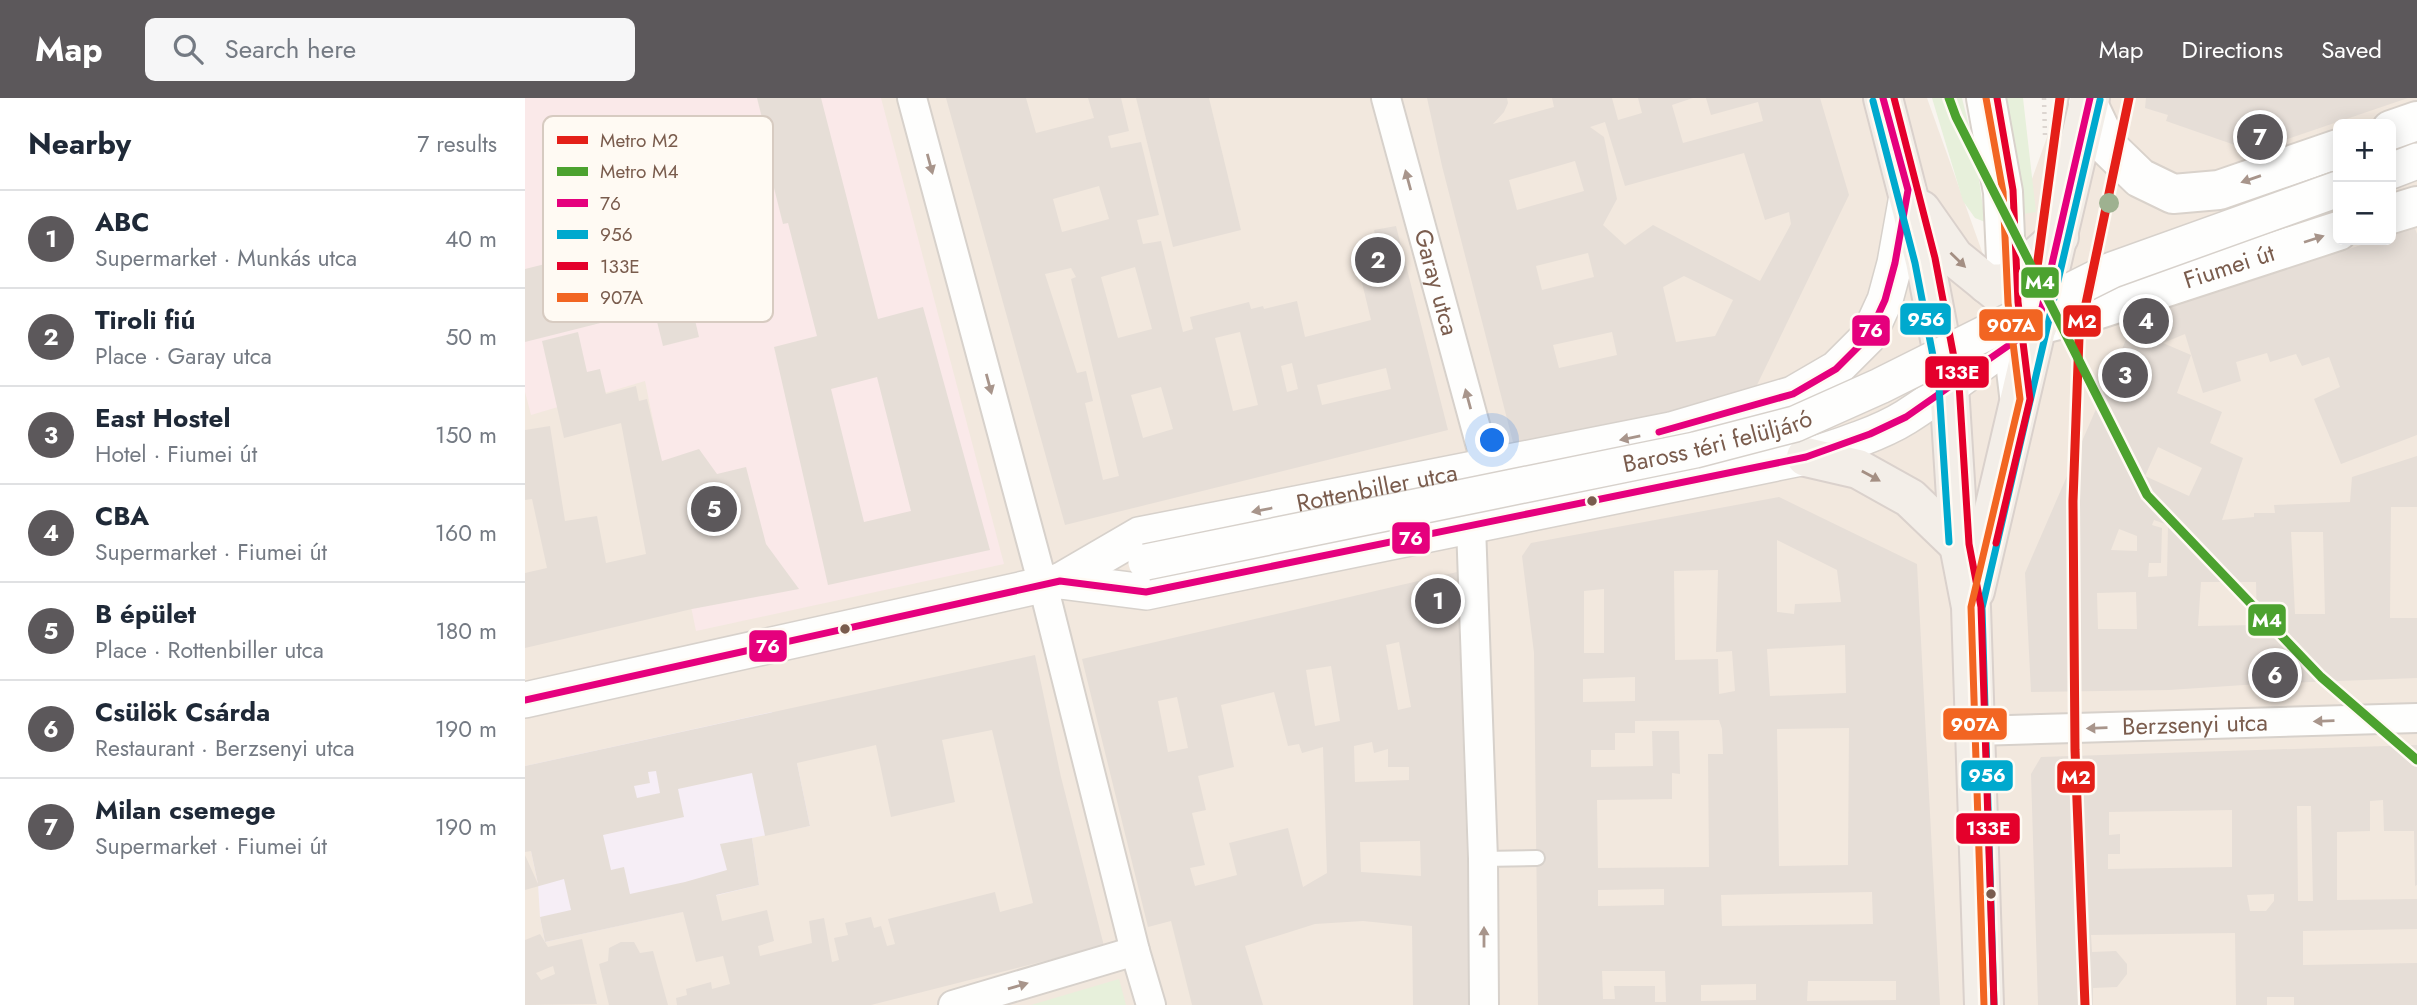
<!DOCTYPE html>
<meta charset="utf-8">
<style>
body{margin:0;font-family:Jost,sans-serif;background:#f6f6f7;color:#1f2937}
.controls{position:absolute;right:21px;top:21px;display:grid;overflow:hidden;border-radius:10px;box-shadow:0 4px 18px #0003}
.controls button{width:63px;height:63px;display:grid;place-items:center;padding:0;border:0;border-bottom:2px solid #e0e1e3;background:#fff;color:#1f2937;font:35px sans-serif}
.you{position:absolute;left:968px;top:343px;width:24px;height:24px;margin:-18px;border:5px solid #fff;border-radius:50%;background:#1a73e8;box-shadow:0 0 0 10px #1a73e833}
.badge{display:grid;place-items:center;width:46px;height:46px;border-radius:50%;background:#5c585b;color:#fff;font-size:23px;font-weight:700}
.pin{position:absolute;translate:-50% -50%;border:4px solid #fff;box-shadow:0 2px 7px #0006}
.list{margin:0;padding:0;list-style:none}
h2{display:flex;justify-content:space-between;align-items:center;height:91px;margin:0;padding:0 28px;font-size:30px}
h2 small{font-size:23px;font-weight:400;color:#747a83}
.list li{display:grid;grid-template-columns:46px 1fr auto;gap:21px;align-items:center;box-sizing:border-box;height:98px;padding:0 28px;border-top:2px solid #e0e1e3}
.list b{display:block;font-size:26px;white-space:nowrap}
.list p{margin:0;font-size:23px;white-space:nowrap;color:#747a83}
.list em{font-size:23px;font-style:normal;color:#747a83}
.icon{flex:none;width:38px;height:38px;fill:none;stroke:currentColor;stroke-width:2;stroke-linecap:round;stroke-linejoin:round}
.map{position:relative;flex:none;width:1892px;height:907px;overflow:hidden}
header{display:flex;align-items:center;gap:42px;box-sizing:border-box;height:98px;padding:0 35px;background:#5c585b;color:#fff}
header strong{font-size:33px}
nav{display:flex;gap:38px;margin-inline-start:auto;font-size:24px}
.search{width:490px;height:63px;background:#f6f6f7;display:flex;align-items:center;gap:18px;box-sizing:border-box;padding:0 24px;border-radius:10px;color:#747a83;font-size:26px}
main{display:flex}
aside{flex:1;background:#fff}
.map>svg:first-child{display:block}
.residential{fill:#f2e8de;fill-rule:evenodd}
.education{fill:#f6eef6}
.medical{fill:#fae9e9}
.green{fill:#e7f0db}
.building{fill:#e6ded7;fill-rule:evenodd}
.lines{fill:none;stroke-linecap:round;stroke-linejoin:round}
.service-casing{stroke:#d7d1cb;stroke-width:18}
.minor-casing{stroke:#d7d1cb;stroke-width:32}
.tertiary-casing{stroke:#d7d1cb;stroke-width:38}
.secondary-casing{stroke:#d9d2cb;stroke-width:42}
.primary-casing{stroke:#dad1cc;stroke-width:42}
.path{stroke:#dcd5d0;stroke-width:4.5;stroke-dasharray:2 5;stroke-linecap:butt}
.service{stroke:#fefefd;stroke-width:14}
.minor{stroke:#fefefd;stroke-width:28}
.tertiary{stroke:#fefefd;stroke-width:35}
.secondary{stroke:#fefefd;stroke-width:38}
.primary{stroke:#f3eee8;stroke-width:38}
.tertiary-bridge-casing{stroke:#d7d1cb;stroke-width:38;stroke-linecap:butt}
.tertiary-bridge{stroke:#fefefd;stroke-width:35}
.bus-1-casing{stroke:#fffaf3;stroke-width:12}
.bus-2-casing{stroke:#fffaf3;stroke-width:12}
.bus-3-casing{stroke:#fffaf3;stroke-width:12}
.bus-4-casing{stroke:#fffaf3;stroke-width:12}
.bus-1{stroke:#e5007d;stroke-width:7}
.bus-2{stroke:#00a9ce;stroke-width:7}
.bus-3{stroke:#e4002b;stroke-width:7}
.bus-4{stroke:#f26522;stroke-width:7}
.metro-1-casing{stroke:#fffaf3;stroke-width:14}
.metro-2-casing{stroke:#fffaf3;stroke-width:14}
.metro-1{stroke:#e41f18;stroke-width:9}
.metro-2{stroke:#4ca22f;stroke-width:9}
.tree{fill:#9eb190}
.oneway{fill:#a8958b}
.oneway2{fill:#a48f83}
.bus-dot{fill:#7a5c4d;stroke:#fffaf3;stroke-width:2.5}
.labels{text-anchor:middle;stroke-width:7;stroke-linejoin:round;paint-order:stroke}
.street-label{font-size:24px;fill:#7a5c4d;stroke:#fffaf3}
.key{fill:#fffaf3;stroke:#d7cbc1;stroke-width:2}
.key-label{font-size:19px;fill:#7a5c4d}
.line-badge{stroke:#fffaf3;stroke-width:2.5}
.badge-label{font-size:19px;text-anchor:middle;font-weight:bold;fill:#fff}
</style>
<header>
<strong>Map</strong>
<div class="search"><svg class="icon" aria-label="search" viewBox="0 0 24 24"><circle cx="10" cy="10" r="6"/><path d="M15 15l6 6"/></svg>Search here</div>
<nav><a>Map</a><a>Directions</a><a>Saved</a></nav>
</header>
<main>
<aside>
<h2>Nearby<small>7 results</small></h2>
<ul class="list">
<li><span class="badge">1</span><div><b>ABC</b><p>Supermarket · Munkás utca</p></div><em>40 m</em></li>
<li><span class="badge">2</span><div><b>Tiroli fiú</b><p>Place · Garay utca</p></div><em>50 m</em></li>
<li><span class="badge">3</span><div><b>East Hostel</b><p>Hotel · Fiumei út</p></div><em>150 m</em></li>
<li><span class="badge">4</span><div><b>CBA</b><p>Supermarket · Fiumei út</p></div><em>160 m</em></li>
<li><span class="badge">5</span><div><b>B épület</b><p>Place · Rottenbiller utca</p></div><em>180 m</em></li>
<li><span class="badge">6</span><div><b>Csülök Csárda</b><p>Restaurant · Berzsenyi utca</p></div><em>190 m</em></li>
<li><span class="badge">7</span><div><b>Milan csemege</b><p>Supermarket · Fiumei út</p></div><em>190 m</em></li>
</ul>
</aside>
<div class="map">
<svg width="1892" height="907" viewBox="0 0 1892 907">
<rect width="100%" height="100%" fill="#f9f5f0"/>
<path class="residential" d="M0,0h1402l67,187 67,-187h356v907h-1892zM1813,26h53v116h-53z"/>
<polygon class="education" points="247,614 259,667 272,665 285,728 227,740 234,787 164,804 166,812 20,844 15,819 13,786 6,753 0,744 0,668"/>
<polygon class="medical" points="0,0 356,0 479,466 171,533 120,283 6,317 0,294"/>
<g class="green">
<polygon points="1407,0 1437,0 1450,52 1460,124 1450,120 1438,103"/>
<polygon points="1476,0 1498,0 1511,114 1498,116 1495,85"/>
<polygon points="594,881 601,907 506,907"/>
</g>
<g class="building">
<path d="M232,0h64l57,221 45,-12 67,243 -162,35 -54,-238 43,-11 -29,-113 -5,1 -20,-80 5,-2zM352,279l34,134 -47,11 -33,-133z"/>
<path d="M421,0h80l10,35 58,-15 -6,-20h33l8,33 -21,5 3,12 30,-6 18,73 -22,5 6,24 18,-3 22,91 10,-3 -3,-12 59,-15 2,7 12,-3 1,3 33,-8 8,36 66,-17 -13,-54 23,-7 -7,-29 22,-4 52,204 -383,95zM574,88l10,33 -47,13 -9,-33zM610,169l17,62 -34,9 -17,-61zM546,170l5,9 -5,2 48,197 -16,4 -18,-77 8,-2 -7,-30 -9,2 -32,-99zM715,234l18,73 -25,6 -18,-73zM767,265l6,26 -11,3 -6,-26zM861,270l5,21 -69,16 -5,-20zM636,289l12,42 -30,9 -12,-43z"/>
<polygon points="611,0 684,0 716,132 648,149"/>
<path d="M902,0h80l1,5 -4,9 -11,12 61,-17 -2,-9h60l6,22 24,-7 -4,-15h55l-21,7 11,38 80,-22 -5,-19 -47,13 -5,-17h114l29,97 -93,192 -95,32 -147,27 -72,-280zM1080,24l20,64 119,-33 21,67 24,-8 2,12 -31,57 -107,-56 -28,20 -22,-20 14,-26 -13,-62 -14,-10zM1050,63l9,30 -67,19 -8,-30zM1063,155l6,24 -52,13 -6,-24zM1159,178l49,24 -18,36 -39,6 -13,-55zM1087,234l5,23 -58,13 -6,-23z"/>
<polygon points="1621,0 1883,0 1727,53 1641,23 1643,17 1620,10"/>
<path d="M1889,128l3,8v201l-76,29 -27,-65 26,-12 -11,-30 -27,9 -6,-12 -26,8 -3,-9 -31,9 5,19 -38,12 -18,-59 -22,9 28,12 -14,38 45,19 -12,31 33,15 -21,62 32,-3v-4h21l-1,-8 76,-3 2,-25 65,-21v51h-26l-1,111h27v60l-158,6 -90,6 -138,2 -6,-119 113,-261 36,-14 1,6 202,-64h14v-5zM1633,349l44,21 -13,28 -44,-20zM1629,422l14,5 -1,51 -19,1 1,-14h12l1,-35 -10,-3zM1594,431l18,7v15l-26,-1zM1766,434h32l2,82h-30zM1676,484h55l1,43 -59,1zM1611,494l1,37h-39l-1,-36z"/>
<polygon points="149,134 174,239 138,248 123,187 113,189 119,214 0,244 0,171"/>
<polygon points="53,234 62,274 75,271 81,296 111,288 114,303 122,301 137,363 174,351 192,376 221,369 241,446 274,491 167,511 0,550 0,475 22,470 7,401 0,402 0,332 25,328 40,423 72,418 81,465 121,456 96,325 39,340 17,243"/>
<path d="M1254,399l138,67 23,441h-402l-4,-352 -12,-97 9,-13zM1252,442l60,30 4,32 -46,2 -1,10 -17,-2zM1193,472l-2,82 16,-1 3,40 -16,3 -1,-35 -43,1 -1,-89zM1079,491v64h-20v-62zM1320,547l1,48 -76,3 -3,-47zM1110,579v24l-52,1v-23zM1194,622l3,9 1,25h-15l1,113 -111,1 -1,-68 75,-1v-26l8,1 -1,-43h-27l1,35 -62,1v-17h24v-17h20v-12zM1324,630l-1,137 -69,1 -2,-137zM1139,791v16l-66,1v-16zM1347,794l1,32 -151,2 -1,-31zM1077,873h63l1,31h-11v-16h-41l1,13h-12zM1283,883h88v19l-89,1zM1231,886v16l-55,1v-16z"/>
<path d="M932,474l15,433h-59l-1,-79 -49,-5 -48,3 -70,22 18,59h-71l-21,-84 -23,6 -66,-268zM874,544l12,65 -13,3 -12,-65zM806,568l9,55 -25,5 -9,-56zM749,594l14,54 11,-2 3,9 21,-6 4,126 -24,14 -15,-59 -59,15 8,32 -42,11 -5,-18 15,-3 -13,-52 14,-3 -8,-34 36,-9 -13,-62zM652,599l11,51 -20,4 -10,-51zM847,644l2,11 14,-4v18h21v13l-54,2 -1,-36zM895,743l1,35 -60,-4 -1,-30z"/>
<path d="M510,557l26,122 43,169 -233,59h-194l-1,-7 11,-3 -1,-6 25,-7 1,7 18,-5 -7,-28 -27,6 -13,-50 -138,30 -5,-25 31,-7 -7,-31 -39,11v-35l13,29 -7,-33 -6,1v-86zM467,632l41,173 -33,9 -5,-20 -107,27 7,25 -8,2 -6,-20 -7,2 -3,-11 -26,6 3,12 -14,3 5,22 -7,2 -8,-44 -15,3 3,22 -52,13 -2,-10 16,-5 -7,-31 -45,11 -6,-26 43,-10 -7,-47 -32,6 7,26 -42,12 -55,12 -6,-27 -13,3 -8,-35 81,-18 -6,-28 74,-16 13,63 45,-10 -13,-63 79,-18 15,72 64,-15 -13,-62zM131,673l4,22 -23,5 -3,-12 16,-3 -2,-11z"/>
<path d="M1892,647v140l-2,1 -1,-55h-30l-1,-31 -13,1v30l-33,1v68l80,-1v30l-114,2v34l114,-2v42h-123v-8h-27v8h-31l-1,-72 -144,2 1,17 24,-1 11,13v10l-10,13 -24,1v17h-55l-7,-231 10,-17zM1772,708h14l2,95h-15zM1707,712v57l-124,2v-15h12v-20l-11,1v-23zM1749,796v7l-8,10h-16l-3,-16z"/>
<path d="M15,836l8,13 34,-8 15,65 -72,1v-65zM28,868l2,8 -14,6 -5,-7z"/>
<polygon points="96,844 109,844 115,855 128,853 143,907 84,907 74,866 83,863 84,850"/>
</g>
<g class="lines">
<defs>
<polyline id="service" points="958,761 1012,760"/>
<g id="minor">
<polyline points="387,0 518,487 610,853 626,907"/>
<path id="s1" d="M861,0l100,367"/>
<polyline points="946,428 958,761 959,907"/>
<path id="s2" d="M1450,633l442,-13"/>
<polyline points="428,907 610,853"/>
</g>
<g id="tertiary">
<polyline points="1866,73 1892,63"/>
<path d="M535,483l86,11 660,-135c31,-10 73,-23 100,-40 45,-28 84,-63 129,-90"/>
<path id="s3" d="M0,602l535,-119 79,-46 532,-105 122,-36 43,-25 32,-32 17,-37 10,-37 13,-73"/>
</g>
<g id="secondary">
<polyline points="1461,0 1478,94 1483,205 1494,297"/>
<polyline points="1563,6 1584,50 1615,80 1648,96 1694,92 1813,51"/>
<polyline points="1866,32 1892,23"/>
<polyline points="1866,116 1892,108"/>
<path id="s4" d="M1513,227l49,-12 251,-82"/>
</g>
<g id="primary">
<polyline points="1358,0 1400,163 1424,288 1434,447 1446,509 1459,907"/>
<polyline points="1396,112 1429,159 1513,227"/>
<polyline points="1462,186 1482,185 1534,139"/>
<polyline points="1281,359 1333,371 1385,400 1434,447"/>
<polyline points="1450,493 1565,0"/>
</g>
</defs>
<use href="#service" class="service-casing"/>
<use href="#minor" class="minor-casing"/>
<use href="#tertiary" class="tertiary-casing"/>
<use href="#secondary" class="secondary-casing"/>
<use href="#primary" class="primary-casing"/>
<g class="path">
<polyline points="1519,0 1520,37"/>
<polyline points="1601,10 1605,0"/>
</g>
<use href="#service" class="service"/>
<use href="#minor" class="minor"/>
<use href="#tertiary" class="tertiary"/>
<use href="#secondary" class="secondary"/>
<use href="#primary" class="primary"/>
<defs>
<g id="tertiary-bridge">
<path id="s5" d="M621,464l549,-112 100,-26 85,-38 232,-116 226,-81"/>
</g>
</defs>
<use href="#tertiary-bridge" class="tertiary-bridge-casing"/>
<use href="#tertiary-bridge" class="tertiary-bridge"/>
<defs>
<g id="bus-1">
<polyline points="1134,334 1268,296 1311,271 1343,239 1360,202 1370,165 1383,92 1358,0"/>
<polyline points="0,602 535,483 621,494 1281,359 1345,336 1381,319 1513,227 1565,0"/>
</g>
<g id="bus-2">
<polyline points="1348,3 1390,165 1414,289 1424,444"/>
<polyline points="1469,907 1457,510 1575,2"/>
</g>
<g id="bus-3">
<polyline points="1369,0 1410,160 1434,286 1444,446 1456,509 1469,907"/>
<polyline points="1471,445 1505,301 1493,204 1488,92 1472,0"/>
</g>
<polyline id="bus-4" points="1459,907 1446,509 1495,301 1483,205 1478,94 1461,0"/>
</defs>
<use href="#bus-1" class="bus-1-casing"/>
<use href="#bus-2" class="bus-2-casing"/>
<use href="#bus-3" class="bus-3-casing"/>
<use href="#bus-4" class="bus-4-casing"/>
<use href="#bus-1" class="bus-1"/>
<use href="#bus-2" class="bus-2"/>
<use href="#bus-3" class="bus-3"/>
<use href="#bus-4" class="bus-4"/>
<defs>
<g id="metro-1">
<polyline points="1510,184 1535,0"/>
<polyline points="1560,907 1550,652 1548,403 1554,239 1604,0"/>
</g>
<polyline id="metro-2" points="1424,0 1431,19 1622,397 1796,579 1892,662"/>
</defs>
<use href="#metro-1" class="metro-1-casing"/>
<use href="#metro-2" class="metro-2-casing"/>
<use href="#metro-1" class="metro-1"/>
<use href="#metro-2" class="metro-2"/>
</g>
<circle class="tree" cx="1584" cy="105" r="10"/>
<defs><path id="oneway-solid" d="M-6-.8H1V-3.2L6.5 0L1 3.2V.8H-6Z" transform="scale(1.75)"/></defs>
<g class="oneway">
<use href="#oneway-solid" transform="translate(405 66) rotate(75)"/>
<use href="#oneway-solid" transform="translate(1726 81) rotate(161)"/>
<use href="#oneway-solid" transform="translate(883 82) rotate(-105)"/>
<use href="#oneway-solid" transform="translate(1789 141) rotate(-18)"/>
<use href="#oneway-solid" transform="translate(464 286) rotate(75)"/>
<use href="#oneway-solid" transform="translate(943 301) rotate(-105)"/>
<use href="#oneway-solid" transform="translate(1105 340) rotate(169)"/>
<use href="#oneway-solid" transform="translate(737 412) rotate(169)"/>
<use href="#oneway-solid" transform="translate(1799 623) rotate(178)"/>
<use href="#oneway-solid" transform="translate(1572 630) rotate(178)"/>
<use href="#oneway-solid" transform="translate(959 839) rotate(-90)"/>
<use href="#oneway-solid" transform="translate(493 888) rotate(-16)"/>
</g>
<g class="oneway2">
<use href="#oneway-solid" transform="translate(1433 162) rotate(44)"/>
<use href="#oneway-solid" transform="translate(1346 378) rotate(29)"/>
</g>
<g class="bus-dot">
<circle cx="1067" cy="403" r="6"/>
<circle cx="320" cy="531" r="6"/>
<circle cx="1466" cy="796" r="6"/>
</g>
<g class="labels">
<g class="street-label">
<text dy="8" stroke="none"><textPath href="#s4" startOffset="200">Fiumei út</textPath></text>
<text dy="8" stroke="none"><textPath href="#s1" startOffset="191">Garay utca</textPath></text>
<text dy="8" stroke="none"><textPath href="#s5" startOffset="584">Baross téri felüljáró</textPath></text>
<text dy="8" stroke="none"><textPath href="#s3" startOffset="882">Rottenbiller utca</textPath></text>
<text dy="8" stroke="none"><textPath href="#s2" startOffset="220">Berzsenyi utca</textPath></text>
</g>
</g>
<rect x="18" y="18" width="230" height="206" rx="10" class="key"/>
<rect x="32" y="38" width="31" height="8" fill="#e41f18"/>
<rect x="32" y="69" width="31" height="9" fill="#4ca22f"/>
<rect x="32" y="101" width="31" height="8" fill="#e5007d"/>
<rect x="32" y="132" width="31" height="9" fill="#00a9ce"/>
<rect x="32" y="164" width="31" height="8" fill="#e4002b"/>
<rect x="32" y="195" width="31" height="9" fill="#f26522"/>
<g class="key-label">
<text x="75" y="49">Metro M2</text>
<text x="75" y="80">Metro M4</text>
<text x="75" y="112">76</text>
<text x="75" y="143">956</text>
<text x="75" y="175">133E</text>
<text x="75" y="206">907A</text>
</g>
<g class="line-badge">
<rect x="1495" y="168" width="40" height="33" rx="7" fill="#4ca22f"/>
<rect x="1374" y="204" width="53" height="34" rx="7" fill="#00a9ce"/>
<rect x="1537" y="206" width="40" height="34" rx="7" fill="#e41f18"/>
<rect x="1453" y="210" width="66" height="34" rx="7" fill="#f26522"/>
<rect x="1326" y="216" width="40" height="33" rx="7" fill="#e5007d"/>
<rect x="1399" y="257" width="66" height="34" rx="7" fill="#e4002b"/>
<rect x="866" y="423" width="40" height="34" rx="7" fill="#e5007d"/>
<rect x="1722" y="505" width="40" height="34" rx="7" fill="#4ca22f"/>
<rect x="223" y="531" width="40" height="34" rx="7" fill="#e5007d"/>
<rect x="1417" y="609" width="66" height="34" rx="7" fill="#f26522"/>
<rect x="1435" y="661" width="54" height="33" rx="7" fill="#00a9ce"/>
<rect x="1531" y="662" width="40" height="34" rx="7" fill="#e41f18"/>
<rect x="1430" y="714" width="66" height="33" rx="7" fill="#e4002b"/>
</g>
<g class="badge-label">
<text x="1515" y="191">M4</text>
<text x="1401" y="228">956</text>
<text x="1557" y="230">M2</text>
<text x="1486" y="234">907A</text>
<text x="1346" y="239">76</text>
<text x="1432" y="281">133E</text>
<text x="886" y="447">76</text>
<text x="1742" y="529">M4</text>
<text x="243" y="555">76</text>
<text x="1450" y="633">907A</text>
<text x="1462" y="684">956</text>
<text x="1551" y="686">M2</text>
<text x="1463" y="737">133E</text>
</g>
</svg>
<div class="controls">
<button>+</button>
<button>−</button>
</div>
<div class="you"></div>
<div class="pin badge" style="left:913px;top:503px">1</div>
<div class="pin badge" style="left:853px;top:162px">2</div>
<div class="pin badge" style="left:1600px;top:277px">3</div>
<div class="pin badge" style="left:1621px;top:223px">4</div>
<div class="pin badge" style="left:189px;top:411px">5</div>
<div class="pin badge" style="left:1750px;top:577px">6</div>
<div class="pin badge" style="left:1735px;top:39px">7</div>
</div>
</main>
